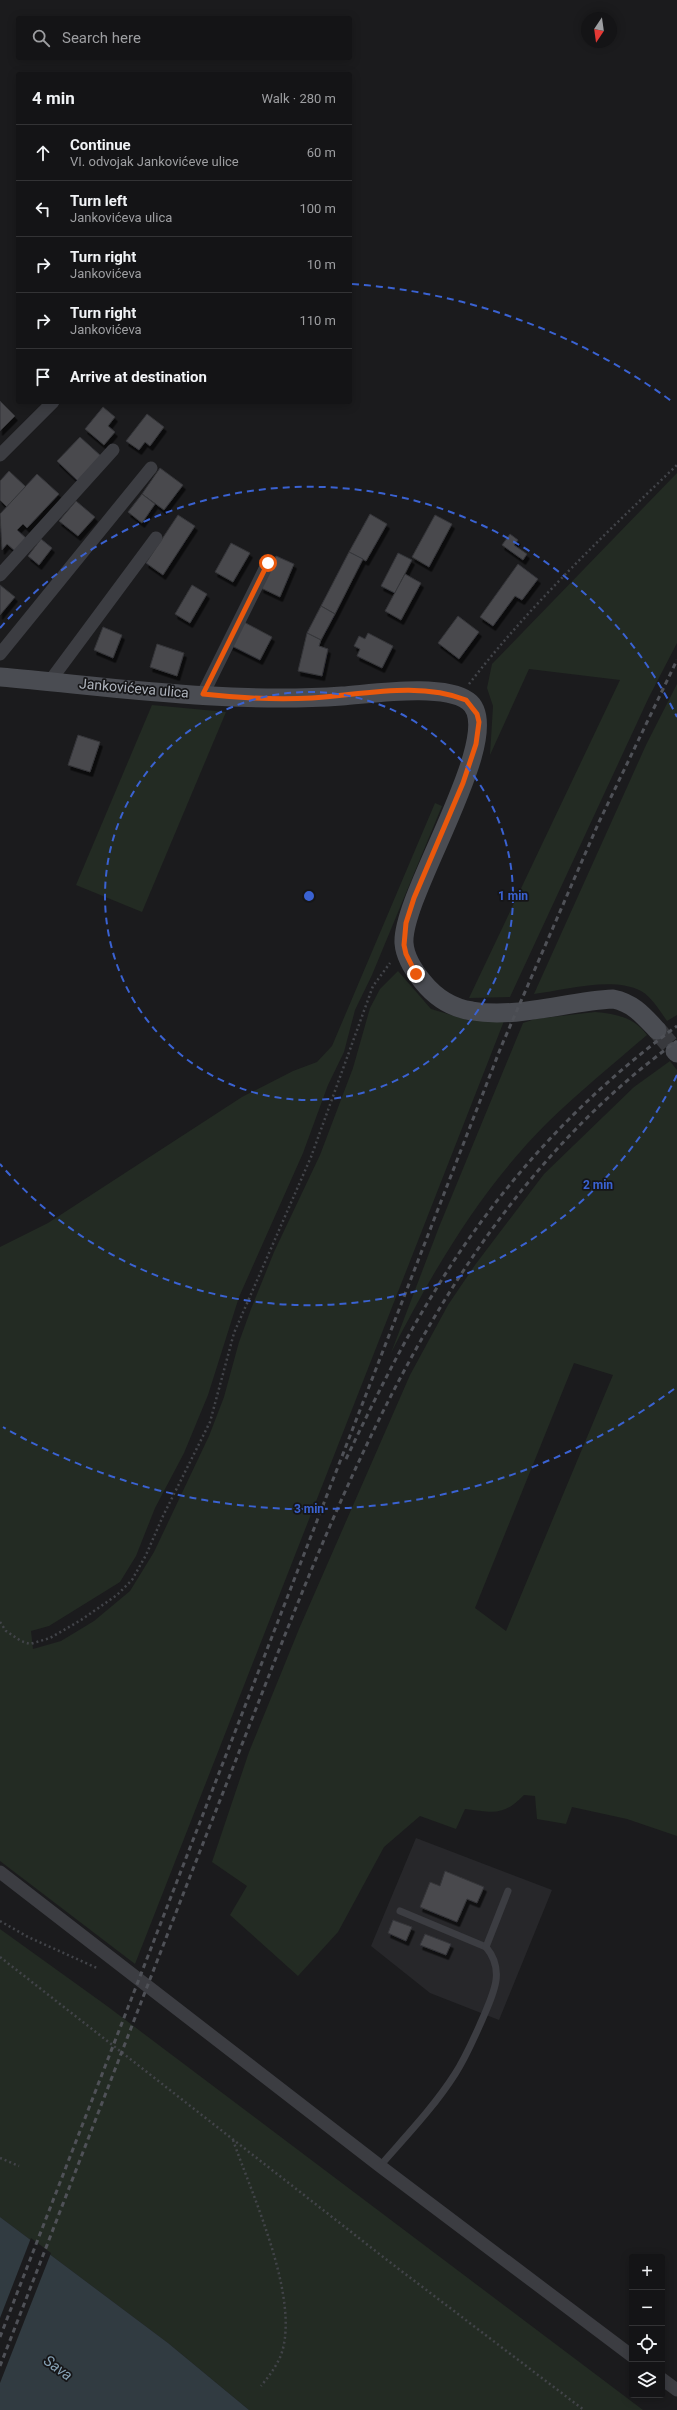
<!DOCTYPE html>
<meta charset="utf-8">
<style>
body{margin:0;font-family:Roboto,sans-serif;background:#1d1d1f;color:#f1f3f6}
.controls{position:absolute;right:12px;bottom:12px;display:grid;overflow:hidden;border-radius:4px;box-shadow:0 2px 10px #0003}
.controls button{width:36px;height:36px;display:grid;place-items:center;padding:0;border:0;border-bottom:1px solid #333335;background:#141416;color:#f1f3f6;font:20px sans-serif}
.compass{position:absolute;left:581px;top:12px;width:36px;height:36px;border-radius:50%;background:#141416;box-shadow:0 2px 10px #0003;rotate:193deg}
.stop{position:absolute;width:12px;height:12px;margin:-9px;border:3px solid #ea580c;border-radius:50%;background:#fff}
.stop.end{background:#ea580c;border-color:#fff;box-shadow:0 1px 4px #0008}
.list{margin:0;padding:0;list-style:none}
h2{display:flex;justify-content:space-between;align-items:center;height:52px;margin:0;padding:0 16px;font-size:17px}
h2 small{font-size:13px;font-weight:400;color:#9d9ea1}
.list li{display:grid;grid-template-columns:26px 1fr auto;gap:12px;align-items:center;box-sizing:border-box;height:56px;padding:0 16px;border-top:1px solid #333335}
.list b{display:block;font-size:15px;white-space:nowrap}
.list p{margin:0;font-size:13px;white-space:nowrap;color:#9d9ea1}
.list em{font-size:13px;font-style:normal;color:#9d9ea1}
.icon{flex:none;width:22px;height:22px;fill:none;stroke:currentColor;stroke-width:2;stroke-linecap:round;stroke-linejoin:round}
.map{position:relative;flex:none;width:677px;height:2410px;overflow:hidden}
.search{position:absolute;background:#141416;box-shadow:0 2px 10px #0003;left:16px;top:16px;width:336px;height:44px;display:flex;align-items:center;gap:10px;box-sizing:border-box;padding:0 14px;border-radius:4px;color:#9d9ea1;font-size:15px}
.panel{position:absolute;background:#141416;box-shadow:0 2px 10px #0003;left:16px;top:72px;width:336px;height:332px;border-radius:4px}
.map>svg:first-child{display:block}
.built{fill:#27272a}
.green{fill:#232b23;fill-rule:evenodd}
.water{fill:#313b41}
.pier{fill:#1b1b1d}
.building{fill:#48494d;stroke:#353539;filter:url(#shadow)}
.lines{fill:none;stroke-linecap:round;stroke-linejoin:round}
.secondary-tunnel{stroke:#38393d;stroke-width:19;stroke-dasharray:19 10;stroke-linecap:butt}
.path{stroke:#424449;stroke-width:2.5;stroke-dasharray:2 3;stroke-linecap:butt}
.lane{stroke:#3c3d42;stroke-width:7}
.street{stroke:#3c3d42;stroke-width:13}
.secondary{stroke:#4a4c52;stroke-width:19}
.rail{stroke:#4f5157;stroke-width:3;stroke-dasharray:5 4;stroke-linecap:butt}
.route{stroke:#ea580c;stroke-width:5}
.ring{fill:none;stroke:#3a62d2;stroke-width:2;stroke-dasharray:7 5}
.labels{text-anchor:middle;stroke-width:3.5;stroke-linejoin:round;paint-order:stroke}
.street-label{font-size:14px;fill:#aeb3bc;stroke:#161618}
.water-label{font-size:15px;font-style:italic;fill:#87a2b5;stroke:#161618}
.centre{fill:#3a62d2;stroke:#161618;stroke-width:2}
.ring-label{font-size:12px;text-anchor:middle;font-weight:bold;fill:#3a62d2;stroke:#161618;stroke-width:3.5;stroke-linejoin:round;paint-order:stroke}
</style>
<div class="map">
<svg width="677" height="2410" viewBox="0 0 677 2410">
<defs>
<filter id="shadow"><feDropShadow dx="2.5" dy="4.5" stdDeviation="0" flood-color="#0009"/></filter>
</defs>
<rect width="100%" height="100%" fill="#1b1b1d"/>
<polygon class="built" points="416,1838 552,1890 499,2020 430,1993 371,1946"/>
<g class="green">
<polygon points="677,473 677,643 649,697 510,997 469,998 620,680 529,669 490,755 493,706 487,688 492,664"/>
<path d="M677,684v331l-10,6c-7,-10 -15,-24 -26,-30 -28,-15 -77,-1 -107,3l112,-249z"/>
<polygon points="152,705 226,712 142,912 76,885"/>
<polygon points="435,803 442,806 372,975 355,1010 344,1052 328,1085 303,1153 239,1297 208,1395 184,1453 155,1508 136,1556 120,1582 49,1626 31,1631 33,1649 61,1641 94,1621 130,1591 154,1552 209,1436 224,1397 239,1342 251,1309 274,1252 320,1155 353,1068 370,1008 380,989 398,971 431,1009 468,1020 504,1021 135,1964 0,1861 0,1247 48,1223 242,1097 293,1071 317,1062 332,1046"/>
<path d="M595,1012c21,2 39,5 52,23 -34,29 -68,57 -100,88 -66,66 -114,147 -156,230l48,-126 84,-204 12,-4z"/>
<path d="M670,1061l7,9v766l-50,-17 -55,-12 -6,17 -29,-5 -2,-23 -11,-1c-21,22 -31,17 -59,14l-9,20 -36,-13 -36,31 -46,85 -40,44 -68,-61 17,-29 -35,-24 37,-110 50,-123 111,-254 38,-70 27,-40 69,-91 90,-87zM574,1363l39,12 -107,256 -31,-23z"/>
<polygon points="0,1929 107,2006 643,2410 249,2410 168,2343 0,2217"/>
</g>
<polygon class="water" points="0,2217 168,2343 249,2410 0,2410"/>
<polygon class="pier" points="31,2238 51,2253 0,2383 0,2318"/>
<g class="building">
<polygon points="0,401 15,416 0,431"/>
<polygon points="103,407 115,417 108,426 115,432 104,445 85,429"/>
<polygon points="147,414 164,427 150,446 145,442 139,450 126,441"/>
<polygon points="80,437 101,456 78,481 57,461"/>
<polygon points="160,468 183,485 164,510 142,494"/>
<polygon points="9,471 26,487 7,507 0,500 0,481"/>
<polygon points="37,474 59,494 27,528 23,524 17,530 27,539 15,551 7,544 2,550 0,514"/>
<polygon points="142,494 155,504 142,523 128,512"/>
<polygon points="76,501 95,517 78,536 59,521"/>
<polygon points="370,514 387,524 366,561 349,552"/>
<polygon points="178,515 195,526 163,575 146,563"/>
<polygon points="435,515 452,524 429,567 412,557"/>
<polygon points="510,534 518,540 514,545 527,554 523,560 502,545"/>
<polygon points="41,539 52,548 39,565 28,556"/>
<polygon points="231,543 250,553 233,582 215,572"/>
<polygon points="349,552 363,559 335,614 321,606"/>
<polygon points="398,553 412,560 395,593 381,586"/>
<polygon points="276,556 294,564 280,597 261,588"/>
<polygon points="518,564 538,579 522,600 515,596 493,626 480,617"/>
<polygon points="405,574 421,583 401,620 385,611"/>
<polygon points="0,585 15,597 0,615"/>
<polygon points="192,585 207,594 190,623 175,614"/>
<polygon points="321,606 335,614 321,640 307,633"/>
<polygon points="458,616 479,632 459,659 438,643"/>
<polygon points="242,621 272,637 260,660 230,645"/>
<polygon points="103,627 122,635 113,658 94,650"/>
<polygon points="307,633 321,640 319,646 328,649 322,676 298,671"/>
<polygon points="368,633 393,646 382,668 357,656 360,649 354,646 359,636 365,639"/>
<polygon points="157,644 184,653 177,676 150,667"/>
<polygon points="78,735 100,742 90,772 68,765"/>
<polygon points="445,1871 484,1887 477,1903 467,1899 457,1922 420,1907 430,1882 440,1886"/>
<polygon points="393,1920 412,1927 406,1941 388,1933"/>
<polygon points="425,1934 451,1944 446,1955 420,1945"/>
</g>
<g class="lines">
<polyline class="secondary-tunnel" points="657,1030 675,1051"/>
<g class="path">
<path d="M469,684c62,-80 135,-149 208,-219"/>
<polyline points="0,1622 6,1631 21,1641 30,1644 50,1638 81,1620 117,1595 132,1580 146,1555 163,1516 210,1422 234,1333 311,1157 373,986 390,963"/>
<polyline points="0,1921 28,1937 97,1968"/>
<polyline points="0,1957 387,2260 584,2410"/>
<path d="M233,2140c19,55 68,159 48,215 -5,12 -12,21 -20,31"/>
<polyline points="0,2158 19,2166"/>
</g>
<g class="lane">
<polyline points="400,1911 486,1947"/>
<path d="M380,2166c26,-30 54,-59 75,-92 11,-17 19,-36 27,-54 11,-26 24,-49 4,-73l22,-56"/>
</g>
<g class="street">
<polyline points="0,455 53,402"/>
<polyline points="0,575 113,450"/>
<polyline points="0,654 151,468"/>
<polyline points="50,681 156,538"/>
<polyline points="203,694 268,563"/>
<polyline points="0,1872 380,2166 632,2356"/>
<polyline points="662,2379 677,2390"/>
</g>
<g class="secondary">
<path d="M0,677c113,10 228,27 342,19 30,-2 101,-13 126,5 42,30 -67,193 -64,242 1,15 10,28 19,39 13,16 29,26 49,29 45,8 96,-10 141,-12 20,4 30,16 44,31"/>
<polyline points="675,1051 677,1053"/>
</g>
<g class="rail">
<path d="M346,1459c27,-56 54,-112 87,-165 63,-105 146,-196 244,-268"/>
<polyline points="0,2337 501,1047 599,822 677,660"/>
<path d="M0,2366c76,-195 151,-391 228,-586 106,-268 206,-562 449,-739"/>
</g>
</g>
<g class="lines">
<path class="route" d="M268,563l-65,131c36,4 73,6 109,4 49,-3 107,-17 154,2l11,14 2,8 -3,22 -13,39 -49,115 -8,25 -2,22 2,9 10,20"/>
</g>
<g class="ring">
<circle cx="309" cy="896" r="204"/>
<path d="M677 1075A409 409 0 0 1 0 1164M0 628A409 409 0 0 1 677 717"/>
<path d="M674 1389A613 613 0 0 1 3 1427M352 284A613 613 0 0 1 674 403"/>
</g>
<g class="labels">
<g class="street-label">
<text transform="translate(134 688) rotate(5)" y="5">Jankovićeva ulica</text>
</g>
<g class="water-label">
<text transform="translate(58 2368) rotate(36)" y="5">Sava</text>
</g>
</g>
<circle cx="309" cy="896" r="6" class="centre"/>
<g class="ring-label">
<text x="513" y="900">1 min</text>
<text x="598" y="1189">2 min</text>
<text x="309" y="1513">3 min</text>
</g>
</svg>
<div class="controls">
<button>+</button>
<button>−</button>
<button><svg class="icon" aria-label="locate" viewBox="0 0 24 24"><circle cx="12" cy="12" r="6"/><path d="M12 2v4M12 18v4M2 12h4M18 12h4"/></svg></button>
<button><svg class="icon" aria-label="layers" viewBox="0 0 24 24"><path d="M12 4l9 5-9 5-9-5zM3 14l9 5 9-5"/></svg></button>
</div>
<svg class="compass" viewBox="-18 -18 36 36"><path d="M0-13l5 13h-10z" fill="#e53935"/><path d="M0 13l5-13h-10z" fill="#9d9ea1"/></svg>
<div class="stop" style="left:268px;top:563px"></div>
<div class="stop end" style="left:416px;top:974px"></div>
<div class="search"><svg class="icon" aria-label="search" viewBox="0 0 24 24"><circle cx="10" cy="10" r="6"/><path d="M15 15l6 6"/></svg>Search here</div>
<section class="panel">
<h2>4 min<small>Walk · 280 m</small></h2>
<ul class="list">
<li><svg class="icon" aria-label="ahead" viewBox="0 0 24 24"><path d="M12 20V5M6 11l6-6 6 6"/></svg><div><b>Continue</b><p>VI. odvojak Jankovićeve ulice</p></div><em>60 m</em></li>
<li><svg class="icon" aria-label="left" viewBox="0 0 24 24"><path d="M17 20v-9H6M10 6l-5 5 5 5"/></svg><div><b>Turn left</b><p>Jankovićeva ulica</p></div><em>100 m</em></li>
<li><svg class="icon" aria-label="right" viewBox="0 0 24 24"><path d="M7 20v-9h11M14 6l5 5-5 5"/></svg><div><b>Turn right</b><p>Jankovićeva</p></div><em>10 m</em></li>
<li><svg class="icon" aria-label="right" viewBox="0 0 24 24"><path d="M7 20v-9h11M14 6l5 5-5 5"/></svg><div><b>Turn right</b><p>Jankovićeva</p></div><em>110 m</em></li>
<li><svg class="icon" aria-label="arrive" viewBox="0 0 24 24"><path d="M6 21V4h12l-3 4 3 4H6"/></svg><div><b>Arrive at destination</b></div></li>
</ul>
</section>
</div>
